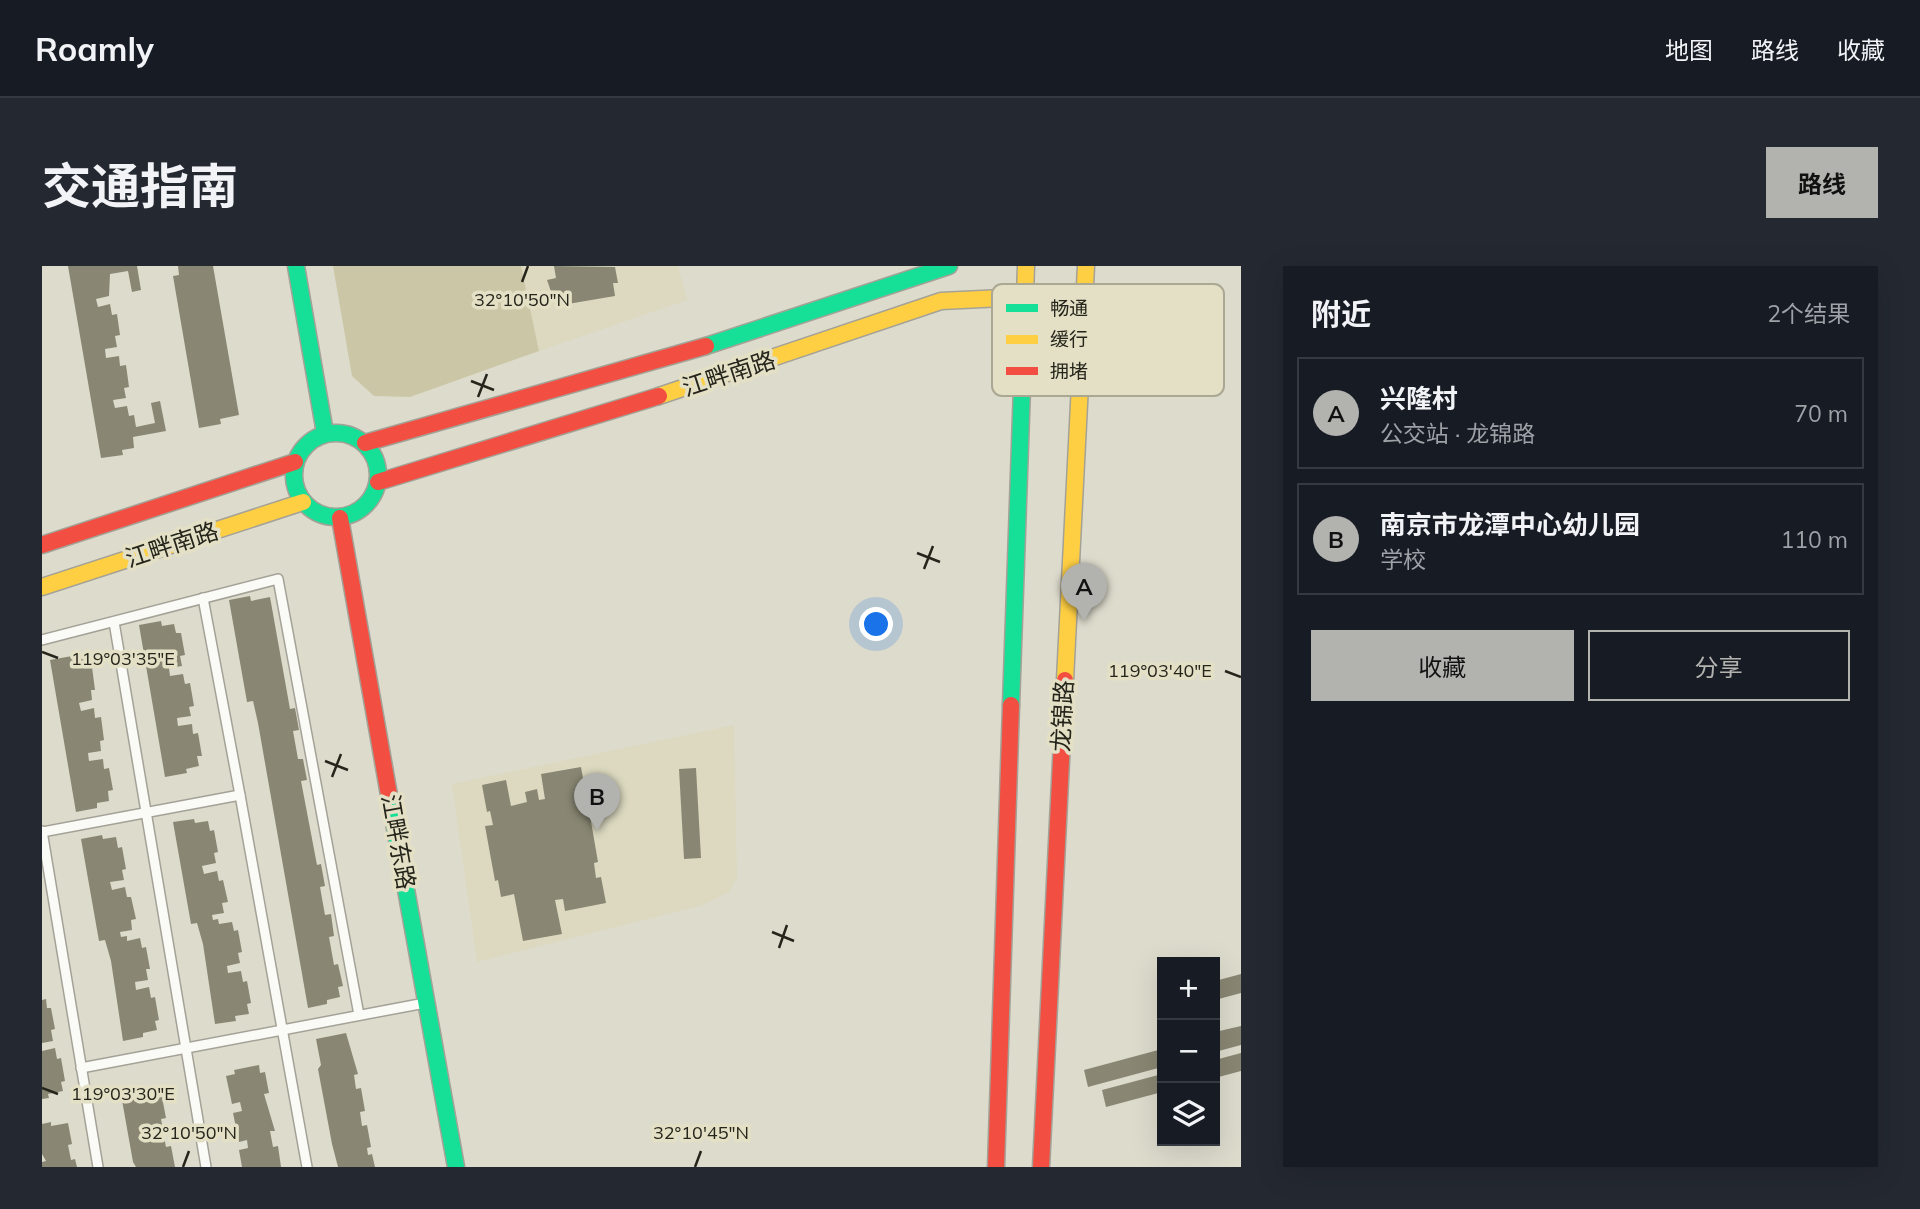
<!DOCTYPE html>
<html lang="zh">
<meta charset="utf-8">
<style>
body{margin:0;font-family:Mulish,"Noto Sans SC",sans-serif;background:#242831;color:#f1f3f6}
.controls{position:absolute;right:21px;bottom:21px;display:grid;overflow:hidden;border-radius:0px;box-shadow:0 7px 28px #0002}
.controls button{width:63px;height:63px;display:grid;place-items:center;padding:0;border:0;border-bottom:2px solid #363941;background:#171b24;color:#f1f3f6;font:35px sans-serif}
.you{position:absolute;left:835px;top:359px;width:24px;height:24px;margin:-18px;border:5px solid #fff;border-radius:50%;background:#1a73e8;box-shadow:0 0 0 10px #1a73e833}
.badge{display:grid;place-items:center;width:46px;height:46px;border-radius:50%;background:#b2b3af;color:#111;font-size:23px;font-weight:700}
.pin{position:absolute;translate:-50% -58px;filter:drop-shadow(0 2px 4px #0008)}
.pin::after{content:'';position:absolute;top:37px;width:24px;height:21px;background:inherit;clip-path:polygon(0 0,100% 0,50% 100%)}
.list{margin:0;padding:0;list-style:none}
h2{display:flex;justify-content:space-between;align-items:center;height:91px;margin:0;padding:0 28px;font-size:30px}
h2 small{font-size:23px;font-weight:400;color:#9ea1a6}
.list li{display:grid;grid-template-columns:46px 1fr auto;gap:21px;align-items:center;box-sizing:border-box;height:112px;margin:0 14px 14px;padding:0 14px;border:2px solid #363941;border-radius:0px}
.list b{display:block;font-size:26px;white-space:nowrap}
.list p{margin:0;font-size:23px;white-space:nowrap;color:#9ea1a6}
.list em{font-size:23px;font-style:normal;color:#9ea1a6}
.actions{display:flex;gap:14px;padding:21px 28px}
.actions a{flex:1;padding:16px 0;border:2px solid #b2b3af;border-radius:0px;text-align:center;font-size:24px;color:#b2b3af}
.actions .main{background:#b2b3af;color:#111}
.icon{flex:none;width:38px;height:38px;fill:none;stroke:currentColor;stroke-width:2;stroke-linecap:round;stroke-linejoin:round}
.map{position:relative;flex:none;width:1199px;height:901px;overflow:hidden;border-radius:0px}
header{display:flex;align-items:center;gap:42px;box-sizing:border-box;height:98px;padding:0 35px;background:#171b24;border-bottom:2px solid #363941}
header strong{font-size:33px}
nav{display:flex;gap:38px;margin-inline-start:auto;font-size:24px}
.intro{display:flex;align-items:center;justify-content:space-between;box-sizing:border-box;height:168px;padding:0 42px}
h1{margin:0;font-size:49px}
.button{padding:18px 32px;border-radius:0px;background:#b2b3af;color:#111;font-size:24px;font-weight:700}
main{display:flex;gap:42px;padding:0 42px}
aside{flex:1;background:#171b24;border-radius:0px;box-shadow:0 7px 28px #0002}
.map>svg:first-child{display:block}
.built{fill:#dcd9c0}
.green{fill:#cbc7a6}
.building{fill:#898773}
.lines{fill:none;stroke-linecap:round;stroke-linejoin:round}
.lane-casing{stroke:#a4a297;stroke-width:12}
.fast-casing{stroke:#a4a297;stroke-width:19}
.slow-casing{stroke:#a4a297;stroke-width:19}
.jam-casing{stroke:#a4a297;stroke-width:19}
.lane{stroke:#fafaf7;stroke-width:9}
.fast{stroke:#16e098;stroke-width:16}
.slow{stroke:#ffcf43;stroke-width:16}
.jam{stroke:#f24e42;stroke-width:16}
.ticks{fill:none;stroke:#26251b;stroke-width:2.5}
.labels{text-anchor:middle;stroke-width:7;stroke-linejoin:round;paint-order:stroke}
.street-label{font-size:24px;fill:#26251b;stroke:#e3e0c6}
.key{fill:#e3e0c6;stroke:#aaa893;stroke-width:2}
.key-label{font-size:19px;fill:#26251b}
.ticks-label{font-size:18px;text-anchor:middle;fill:#26251b;stroke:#e3e0c6;stroke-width:7;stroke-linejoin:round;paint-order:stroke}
</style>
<header>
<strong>Roamly</strong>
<nav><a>地图</a><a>路线</a><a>收藏</a></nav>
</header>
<div class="intro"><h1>交通指南</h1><a class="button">路线</a></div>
<main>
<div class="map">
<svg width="1199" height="901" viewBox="0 0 1199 901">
<rect width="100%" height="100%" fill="#dddbcc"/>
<g class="built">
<polygon points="479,0 636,0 645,34 497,85"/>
<polygon points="692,459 695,612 687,626 661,639 435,696 410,518"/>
</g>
<polygon class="green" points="291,0 479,0 497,85 368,131 332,130 310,110"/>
<g class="building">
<polygon points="26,0 95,0 99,24 90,26 86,5 68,8 67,30 54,33 56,41 68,38 70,49 75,48 78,69 73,70 75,81 63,83 64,92 77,90 78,100 84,99 87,121 82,122 84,132 71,134 73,142 85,140 87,150 92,149 94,161 113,157 109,137 118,135 124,165 91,171 92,182 80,184 81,189 59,192"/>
<polygon points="136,0 171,0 197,149 178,153 179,158 157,162 131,10 137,9"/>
<polygon points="512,0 573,1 576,17 571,17 573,30 514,40 505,14 514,12"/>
<polygon points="208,330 209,335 228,331 248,443 253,442 257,464 251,465 256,493 261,493 265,514 259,515 275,599 279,598 283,620 278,621 283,649 289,648 292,670 287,671 292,699 296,698 301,720 296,721 298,731 285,734 285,738 266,742 216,457 211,435 205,436 187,334"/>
<polygon points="119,355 120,360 132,358 134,367 139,367 143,389 138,390 140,400 127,402 128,410 141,408 143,418 148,417 152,440 147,441 149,450 135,452 136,460 150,458 151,468 156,467 160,490 155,490 157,500 144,503 145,507 123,511 97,359"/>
<polygon points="30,390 30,394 43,392 44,402 50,401 53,424 49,424 50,434 37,437 39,445 52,442 53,452 59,451 62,474 58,475 59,485 46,487 47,495 61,493 62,503 67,502 71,524 66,525 67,535 55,537 55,542 34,546 8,394"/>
<polygon points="539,501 544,529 539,530 542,545 547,544 556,596 552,597 554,612 559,611 564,637 523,645 521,633 513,634 520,668 481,675 472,628 459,631 456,614 453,615 443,560 451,559 448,545 445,546 440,519 464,514 469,540 485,536 483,526 495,523 497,534 503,533 499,508"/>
<polygon points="654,502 659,592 642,593 637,503"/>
<polygon points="152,553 153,557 166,555 168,565 172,564 176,586 172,587 174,597 160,600 162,608 175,605 177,615 181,614 186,636 180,637 182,647 170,649 171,654 176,653 177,658 190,656 192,665 196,664 200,686 196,687 198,697 185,700 186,707 199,705 201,716 205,715 209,737 205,738 207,748 193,750 194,755 173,758 161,678 155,657 149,658 131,556"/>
<polygon points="60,569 61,573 74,571 76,582 80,581 84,603 80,604 82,614 68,616 70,624 83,621 85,631 89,631 94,653 89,654 90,664 78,666 79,671 85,670 85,675 98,672 100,682 104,681 108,703 104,703 106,714 93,716 94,724 107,721 109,732 113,731 117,754 113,755 115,764 101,767 101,771 81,775 69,695 63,674 57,675 39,573"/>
<polygon points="1199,708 1199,727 1173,734 1173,715"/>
<polygon points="4,733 5,742 9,742 13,763 9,764 11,775 0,777 0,734"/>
<polygon points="1199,760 1199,779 1173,786 1173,766"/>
<polygon points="304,767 316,808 312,809 314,823 319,822 323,845 318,846 320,860 325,859 329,881 325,882 326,889 330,888 333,901 296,901 290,878 276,803 279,799 274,773"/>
<polygon points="13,782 15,793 19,792 23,815 19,816 21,825 6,828 7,832 0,833 0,785"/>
<polygon points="1120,783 1120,801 1046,821 1042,804"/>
<polygon points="1199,787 1199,805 1173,812 1173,794"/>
<polygon points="217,799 218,807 223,806 227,827 222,828 233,865 228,865 231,881 236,880 239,901 200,901 197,884 206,882 205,874 197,876 191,847 200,845 198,836 190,838 184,810 193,808 192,804"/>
<polygon points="1120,808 1120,826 1064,841 1060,824"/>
<polygon points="100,819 101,824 114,821 115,832 120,831 124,852 119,853 121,864 108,866 109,874 122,871 124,881 129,880 133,901 94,901 91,896 78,823"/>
<polygon points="9,856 9,860 26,857 30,878 26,879 29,894 33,893 35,901 0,901 0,896 4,895 0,888 0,858"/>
</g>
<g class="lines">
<defs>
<g id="lane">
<polyline points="161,332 198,529"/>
<polyline points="72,356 164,901"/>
<polyline points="0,374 236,313 317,749"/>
<polyline points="0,565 56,901"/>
<polyline points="0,566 198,529 265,901"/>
<polyline points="39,802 383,737"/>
</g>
<g id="fast">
<polyline points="254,0 283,167"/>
<polyline points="664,80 907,0"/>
<circle cx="294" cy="209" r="42"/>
<polyline points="969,439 981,92"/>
<polyline points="347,529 414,901"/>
</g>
<g id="slow">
<polyline points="981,92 984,0"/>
<polyline points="617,130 899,35 982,31 1041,35"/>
<polyline points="0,321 261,236"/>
<polyline points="1023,414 1044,0"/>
</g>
<g id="jam">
<polyline points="323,177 664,80"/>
<polyline points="336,216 617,130"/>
<polyline points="298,252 347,529"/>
<polyline points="0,279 253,196"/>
<polyline points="954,901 969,439"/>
<polyline points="999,901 1023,414"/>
</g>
</defs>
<use href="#lane" class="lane-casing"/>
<use href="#fast" class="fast-casing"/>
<use href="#slow" class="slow-casing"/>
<use href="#jam" class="jam-casing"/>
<use href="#lane" class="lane"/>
<use href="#fast" class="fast"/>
<use href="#slow" class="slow"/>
<use href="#jam" class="jam"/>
</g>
<path class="ticks" d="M480,16l6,-16M429,115l23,9M436,131l9,-23M875,287l23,9M882,303l9,-23M0,386l16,6M1183,405l16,6M283,495l23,9M290,511l9,-23M730,666l22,9M737,682l8,-23M0,822l16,6M141,901l6,-16M653,901l6,-16"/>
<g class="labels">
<g class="street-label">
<text transform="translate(687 108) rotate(-18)" y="8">江畔南路</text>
<text transform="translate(130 279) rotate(-18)" y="8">江畔南路</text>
<text transform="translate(1021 450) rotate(-87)" y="8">龙锦路</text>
<text transform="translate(356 576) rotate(80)" y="8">江畔东路</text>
</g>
</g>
<rect x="950" y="18" width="232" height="112" rx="10" class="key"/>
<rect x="964" y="38" width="32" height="8" fill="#16e098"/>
<rect x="964" y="69" width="32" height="9" fill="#ffcf43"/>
<rect x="964" y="101" width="32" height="8" fill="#f24e42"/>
<g class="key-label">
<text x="1008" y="49">畅通</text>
<text x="1008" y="80">缓行</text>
<text x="1008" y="112">拥堵</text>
</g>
<g class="ticks-label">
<text x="480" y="40">32°10'50"N</text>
<text x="81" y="399">119°03'35"E</text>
<text x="1118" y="411">119°03'40"E</text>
<text x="81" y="834">119°03'30"E</text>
<text x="147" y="873">32°10'50"N</text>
<text x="659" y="873">32°10'45"N</text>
</g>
</svg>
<div class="controls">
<button>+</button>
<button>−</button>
<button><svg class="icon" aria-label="layers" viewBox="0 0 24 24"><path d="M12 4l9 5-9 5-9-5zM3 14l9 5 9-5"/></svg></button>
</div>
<div class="you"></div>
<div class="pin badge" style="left:1042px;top:355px">A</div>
<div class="pin badge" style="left:555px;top:565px">B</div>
</div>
<aside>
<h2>附近<small>2个结果</small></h2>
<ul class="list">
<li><span class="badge">A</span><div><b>兴隆村</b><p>公交站 · 龙锦路</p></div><em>70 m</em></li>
<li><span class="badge">B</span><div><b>南京市龙潭中心幼儿园</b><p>学校</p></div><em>110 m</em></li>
</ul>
<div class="actions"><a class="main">收藏</a><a>分享</a></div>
</aside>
</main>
